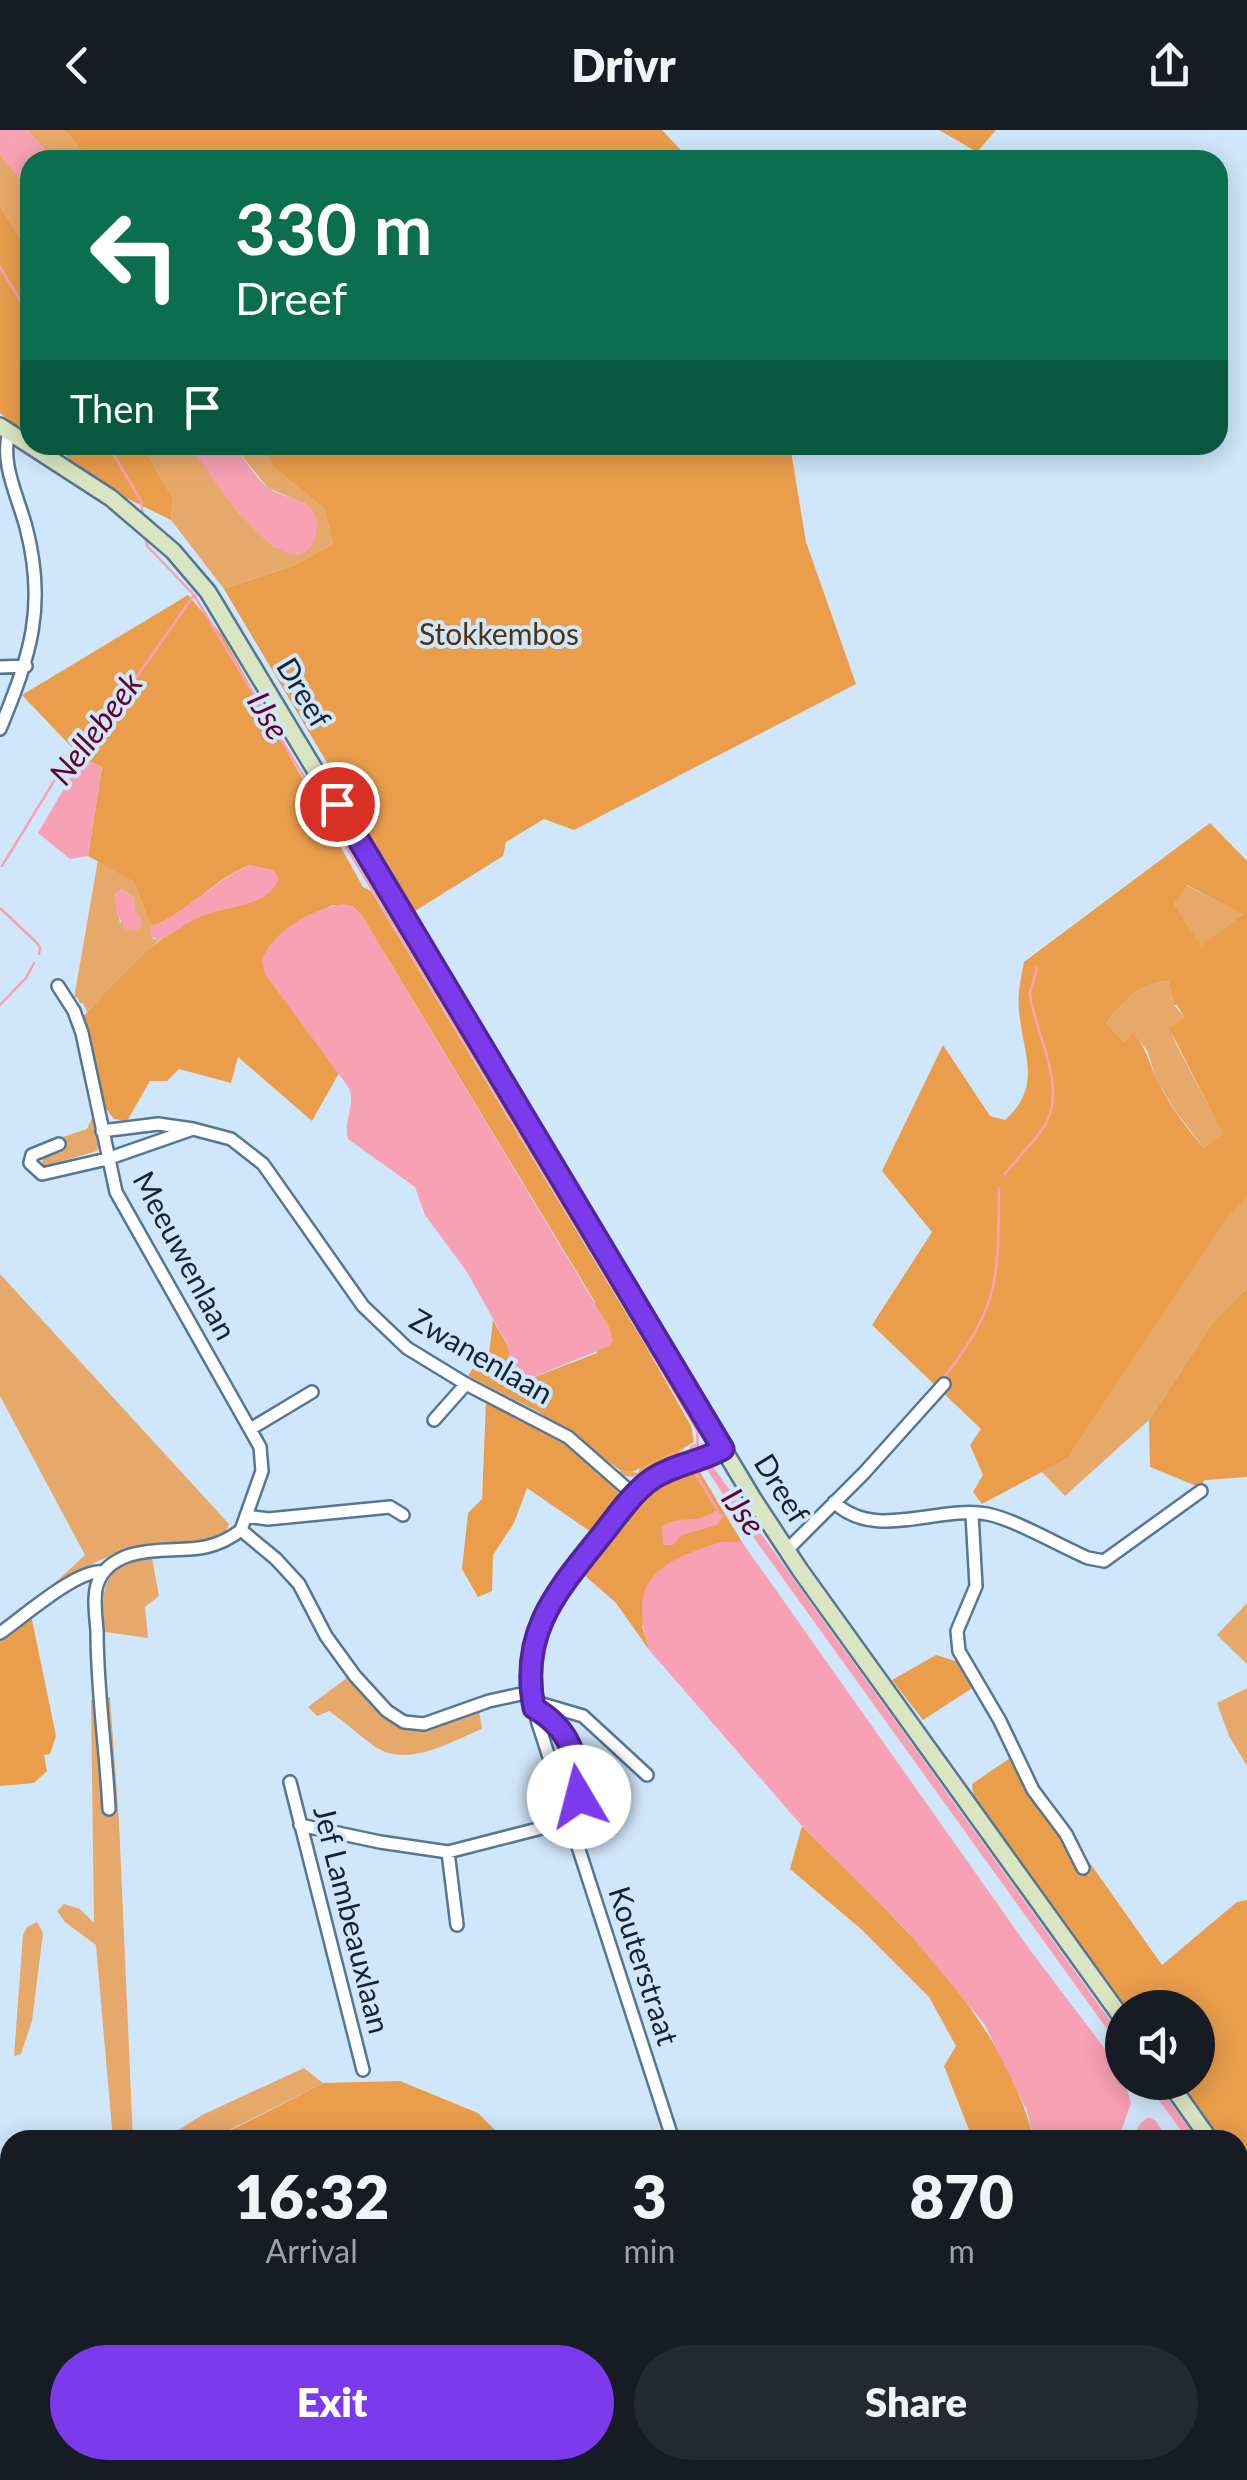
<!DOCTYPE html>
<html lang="en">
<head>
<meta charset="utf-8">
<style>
  :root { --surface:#171b24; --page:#242831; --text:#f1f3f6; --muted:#9ea1a6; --accent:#7c3aed }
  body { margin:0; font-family:Lato,sans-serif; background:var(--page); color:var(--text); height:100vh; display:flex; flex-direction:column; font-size:38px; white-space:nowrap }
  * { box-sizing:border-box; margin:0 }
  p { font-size:32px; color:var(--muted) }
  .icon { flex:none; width:55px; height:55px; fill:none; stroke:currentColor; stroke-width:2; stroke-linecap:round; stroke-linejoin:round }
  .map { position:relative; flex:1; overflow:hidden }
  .panel { position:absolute; left:0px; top:2000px; width:1248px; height:350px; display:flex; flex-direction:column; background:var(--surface); border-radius:30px 30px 0 0; box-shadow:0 5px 25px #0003 }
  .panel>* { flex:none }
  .guide { position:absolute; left:20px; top:20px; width:1208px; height:305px; border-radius:30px; box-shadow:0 5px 25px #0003; background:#0b6e4f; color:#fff; overflow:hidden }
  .tools { position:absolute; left:1105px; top:1860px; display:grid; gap:20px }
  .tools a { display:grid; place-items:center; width:110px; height:110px; border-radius:50%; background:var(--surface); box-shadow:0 5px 25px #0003; font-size:50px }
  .pin { position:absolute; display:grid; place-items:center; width:85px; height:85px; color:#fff; margin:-42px; border:5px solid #fff; border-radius:50%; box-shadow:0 2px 10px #0007 }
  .me { position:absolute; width:110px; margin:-55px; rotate:352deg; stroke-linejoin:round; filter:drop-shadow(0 0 8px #0008) }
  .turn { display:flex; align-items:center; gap:35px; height:210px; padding:0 50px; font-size:45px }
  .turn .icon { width:130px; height:130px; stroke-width:2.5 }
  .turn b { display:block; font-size:70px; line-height:85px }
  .then { display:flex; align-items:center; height:95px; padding:0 50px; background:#0003; gap:20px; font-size:38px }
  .eta { display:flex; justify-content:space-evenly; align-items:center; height:170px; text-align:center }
  .eta b { font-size:60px; font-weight:800; line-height:70px }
  .primary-button { display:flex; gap:20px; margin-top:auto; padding:20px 50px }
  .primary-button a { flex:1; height:115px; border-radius:60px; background:var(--accent); color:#fff; font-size:40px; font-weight:800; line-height:115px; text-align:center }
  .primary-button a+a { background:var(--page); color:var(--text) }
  header { display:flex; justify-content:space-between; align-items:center; height:130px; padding:0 50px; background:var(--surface); font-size:45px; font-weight:800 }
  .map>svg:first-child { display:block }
  .green { fill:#e7a969; fill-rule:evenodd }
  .forest { fill:#ea9e4c; fill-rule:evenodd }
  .water { fill:#f8a1b4 }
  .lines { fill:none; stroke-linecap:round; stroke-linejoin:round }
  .stream { stroke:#f8a1b4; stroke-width:2.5 }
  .minor-casing { stroke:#557795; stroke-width:16 }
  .secondary-casing { stroke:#557795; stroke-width:20 }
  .minor { stroke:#fff; stroke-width:11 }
  .secondary { stroke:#dae6c2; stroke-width:15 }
  .route-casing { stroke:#51269a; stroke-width:25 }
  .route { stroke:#7c3aed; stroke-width:18 }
  .labels { text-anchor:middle; stroke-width:8; stroke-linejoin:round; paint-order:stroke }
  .park-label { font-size:30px; fill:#513310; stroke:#d0e6fa }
  .street-label { font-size:30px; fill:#152330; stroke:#d0e6fa }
  .water-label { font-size:32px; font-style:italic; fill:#620028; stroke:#d0e6fa }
</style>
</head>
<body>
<header><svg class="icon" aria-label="back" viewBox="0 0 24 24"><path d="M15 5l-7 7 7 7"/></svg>Drivr<svg class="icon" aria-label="share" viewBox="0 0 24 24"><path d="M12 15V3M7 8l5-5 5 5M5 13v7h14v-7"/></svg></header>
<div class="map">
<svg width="1247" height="2350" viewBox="0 0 1247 2350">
  <rect width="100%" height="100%" fill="#d0e6fa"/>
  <path class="green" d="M28,0H65L89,30H53Z
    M0,24L30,61V124L0,76Z
    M142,315H190L239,383L274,417L306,374L268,358L233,315H261L274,338L324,378L333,414L293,436L224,459L171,390L173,369Z
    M98,730L134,752L149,792L155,795L151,797L153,809L159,810L87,882L83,873H80L77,867L74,868ZM122,759L133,767L135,780L120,793L115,765Z
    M1186,755L1243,784L1201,817L1174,774Z
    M1168,851L1174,875L1184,887L1170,898L1176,914L1224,1005L1204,1018L1176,982L1156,949L1147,920L1133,904L1124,912L1106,893C1125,871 1138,853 1168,851Z
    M94,984L99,1014L97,1021L42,1037L43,1028L62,1022L60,1008L87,999Z
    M1247,1067V1158L1213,1192L1149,1290L1065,1366L1042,1342L1068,1328L1226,1088Z
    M0,1144L229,1394L226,1402C195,1424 154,1411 118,1423C86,1433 57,1458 29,1477L85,1425L0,1266Z
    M687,1316C668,1332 645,1355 620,1344V1340L638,1343L640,1338Z
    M152,1428L159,1466L145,1477L148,1508L105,1502C101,1458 101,1435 152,1428Z
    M1247,1473V1534L1217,1505Z
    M348,1547C397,1611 407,1604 479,1580L482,1599C450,1612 406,1639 374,1616C359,1605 345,1592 329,1581L317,1586L308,1577Z
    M1247,1558V1636L1229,1606L1217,1573Z
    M110,1567L119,1692L133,2010H113L96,1815L65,1792L57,1781L64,1774L80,1779L94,1793L91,1570Z
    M37,1792L43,1803L32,1891L21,1924L14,1926L23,1805L27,1797Z
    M304,1938L323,1953L210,2010H163L202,1985Z
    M10,2134V2340H53L52,2350H5L0,2324V2140Z"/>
  <path class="forest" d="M65,0H662L690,30H89Z
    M939,0H996L977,22Z
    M0,76L30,124V299L15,296L0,283Z
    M56,315H142L173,369L171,390L126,368L70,330Z
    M261,315H790L806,412L856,554L574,700L544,689L506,712L503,726L415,781L224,459L293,436L333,414L324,378L274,338Z
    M188,465L222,505L363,757L371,761L644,1213L691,1296L694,1312L687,1316L632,1342L620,1340L539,1282L468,1246L473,1238L488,1233L493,1190L510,1220L508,1232L527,1250L597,1223L595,1172L362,786L352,776L333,775L308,786L306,897L339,943L312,991L238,927L231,953L179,939L167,951H150L127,991L114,989C91,963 90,921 82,888C113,855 143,820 180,796C205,780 236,779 262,767L250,735C215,748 190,781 155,795L149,792L134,752L88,726L102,637L82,628L22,565Z
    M1210,693L1247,731V1067L1226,1089L1068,1328L982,1374L973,1362L983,1345L970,1315L981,1299L872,1195L932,1102L882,1041L943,915L990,986L1005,990C1044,955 1022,923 1019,880C1017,864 1021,848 1024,832ZM1187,755L1242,784H1243L1201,816L1174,774ZM1168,851L1174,875H1177L1184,887L1169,898L1223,1004L1204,1018C1187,999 1170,976 1158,952C1148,932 1149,922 1133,903L1124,912L1106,893C1125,871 1138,853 1168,851Z
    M1247,1158V1347L1205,1350L1199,1357L1150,1337L1149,1290L1213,1192Z
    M486,1271L556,1304L608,1347L618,1361V1369L594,1404L527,1358L514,1393L493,1425L492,1461L478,1467L462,1439L468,1383L482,1369Z
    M698,1339L742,1412H721L642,1496L650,1521L616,1473L582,1443C614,1400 643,1352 698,1339Z
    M30,1480L56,1606L50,1624L44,1625L47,1641L34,1653L0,1656V1499Z
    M936,1525L955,1531L958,1526L977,1555L923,1590L892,1550Z
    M1013,1626L1069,1711L1092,1736L1162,1835L1237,1772L1247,1770V2047L1238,2034V2010H1219L1180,1953L1198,1952V1878L1125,1877L974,1670L972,1654Z
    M802,1696C893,1787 1001,1880 1034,2010H973L944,1936L956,1916L929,1867L861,1799L790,1739Z
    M400,1951L478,1983L505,2010L216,2008L323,1953Z
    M346,2340H572L569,2350H335L347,2344Z"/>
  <path class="water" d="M0,0H28L53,30H30V61L0,24Z
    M190,315H233C244,328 254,346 267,357C280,368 306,367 314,383C319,392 317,405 313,413C285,463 204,337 190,315Z
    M82,628L102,637L88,726L70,729L38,703Z
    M250,735L273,740L279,748C268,779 226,775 202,786C186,793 174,804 159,810L150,806L151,797C188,781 214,751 250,735Z
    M122,759L133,767L135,780L142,790L141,797L135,801L125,799L116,781L115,766Z
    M342,774L352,776L362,786L609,1197L613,1212L607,1217L516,1254L511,1252C506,1239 512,1225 506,1212L467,1142L425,1085L415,1057L348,1009C343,991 356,975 349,958L265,844L262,831C270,802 314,778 342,774Z
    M711,1334L1122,1907V1920L728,1372L704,1335Z
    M715,1381L724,1385L717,1395L682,1405L673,1415H663L662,1397C678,1384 698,1395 715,1381Z
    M721,1412H742L1030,1820L1121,1940L1131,1973L1118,2010H1034L1027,1981L985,1895L908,1802L802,1696L650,1521C626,1450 657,1432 721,1412Z
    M1146,1953H1156L1198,2010H1188Z
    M1148,1987L1156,1991L1168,2010H1132L1140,1994Z
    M1238,2101L1247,2113V2220L1238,2216Z"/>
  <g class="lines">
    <path class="stream" d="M0,137L30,187
      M108,315L141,371L143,386
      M146,408L147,416L194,465L637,1198L697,1300L698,1319L702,1325
      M2,736L67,630L100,599L194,465
      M0,778L36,812L40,817L39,824
      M0,875L26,848L34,833
      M1005,1044C1017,1028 1034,1013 1045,995C1067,959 1038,908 1031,871L1030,862L1037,838
      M945,1246C1001,1174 998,1146 999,1058
      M691,1323V1317L698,1314
      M693,1339L718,1381"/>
    <defs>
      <path id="minor" d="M0,537L26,536
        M0,599C30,526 47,477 26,397C18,367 0,333 9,302
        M58,856L74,881L82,903L116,1062L260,1317L262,1341L241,1400
        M193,999L231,1009L263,1034L363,1176L407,1218L466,1254L568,1307L634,1365
        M59,1014L32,1025L30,1033L42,1044L107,1029L193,999L158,994L102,1001
        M434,1290L466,1254
        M252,1298L312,1262
        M834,1372C875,1412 938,1375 987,1384C1014,1389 1060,1416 1088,1428L1104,1431L1201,1361
        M972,1384L976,1456L957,1501L959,1521L1000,1591L1033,1660L1066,1704L1083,1738
        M246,1386L268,1389L390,1377L403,1385
        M241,1400L276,1429L299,1454L326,1506L355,1546L387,1581L404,1592L424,1594L489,1571L530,1562
        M787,1420L864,1343L944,1254
        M0,1503C22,1488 78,1438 103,1442
        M532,1571L583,1586L647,1645
        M534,1578C569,1598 579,1627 579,1667L576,1674L565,1679
        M290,1652L363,1940
        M109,1679C106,1619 97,1561 97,1501C96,1487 93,1469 97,1455C102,1439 115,1430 130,1425C171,1413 203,1430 241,1400
        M300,1695L380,1712L448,1722L569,1691
        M448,1722L457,1795
        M673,2010L538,1593C515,1510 551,1469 601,1406C617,1387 631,1364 652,1349C674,1334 701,1332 723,1319
        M860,2340L867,2350
        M1203,2340L1210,2350
        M756,2350L787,2340"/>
      <path id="secondary" d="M0,296L111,368L173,421L208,462L754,1370L800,1440L1122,1888
        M1169,1952L1210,2010
        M1238,2048L1247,2061"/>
    </defs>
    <use href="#minor" class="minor-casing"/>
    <use href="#secondary" class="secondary-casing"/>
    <use href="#minor" class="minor"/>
    <use href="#secondary" class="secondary"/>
  </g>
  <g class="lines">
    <defs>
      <path id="route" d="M337,674L723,1319C701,1332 674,1334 652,1349C632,1363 617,1386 601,1406C557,1461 519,1502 534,1578C569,1598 579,1627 579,1667"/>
    </defs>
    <use href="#route" class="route-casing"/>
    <use href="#route" class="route"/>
  </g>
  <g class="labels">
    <g class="park-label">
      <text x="499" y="515">Stokkembos</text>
    </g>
    <g class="street-label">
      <text transform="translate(303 563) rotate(59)" y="10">Dreef</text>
      <text transform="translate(184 1126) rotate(62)" y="10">Meeuwenlaan</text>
      <text transform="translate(481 1227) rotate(30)" y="10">Zwanenlaan</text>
      <text transform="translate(781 1359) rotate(58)" y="10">Dreef</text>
      <text transform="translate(351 1790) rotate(76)" y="10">Jef Lambeauxlaan</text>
      <text transform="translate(643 1836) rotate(72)" y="10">Kouterstraat</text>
    </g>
    <g class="water-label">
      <text transform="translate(268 586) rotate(59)" y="11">IJse</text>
      <text transform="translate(96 599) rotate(-53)" y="11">Nellebeek</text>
      <text transform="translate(743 1382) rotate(54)" y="11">IJse</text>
    </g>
  </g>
</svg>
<div class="tools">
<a><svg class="icon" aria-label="sound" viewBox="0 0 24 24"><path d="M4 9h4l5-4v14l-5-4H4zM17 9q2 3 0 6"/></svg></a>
</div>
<div class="pin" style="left:337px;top:674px;background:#d93025"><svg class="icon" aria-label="arrive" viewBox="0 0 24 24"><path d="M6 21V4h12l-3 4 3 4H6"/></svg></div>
<svg class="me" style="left:579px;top:1667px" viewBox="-20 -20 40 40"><circle r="19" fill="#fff"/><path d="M0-13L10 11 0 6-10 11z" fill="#7c3aed"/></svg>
<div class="guide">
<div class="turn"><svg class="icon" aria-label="left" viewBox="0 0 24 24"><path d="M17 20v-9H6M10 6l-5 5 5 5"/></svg><div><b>330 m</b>Dreef</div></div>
<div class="then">Then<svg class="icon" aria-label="arrive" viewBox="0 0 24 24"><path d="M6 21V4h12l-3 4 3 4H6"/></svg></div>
</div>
<section class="panel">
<div class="eta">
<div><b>16:32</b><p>Arrival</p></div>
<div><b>3</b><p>min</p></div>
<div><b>870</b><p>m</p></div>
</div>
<div class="primary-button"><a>Exit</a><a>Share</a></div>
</section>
</div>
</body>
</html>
